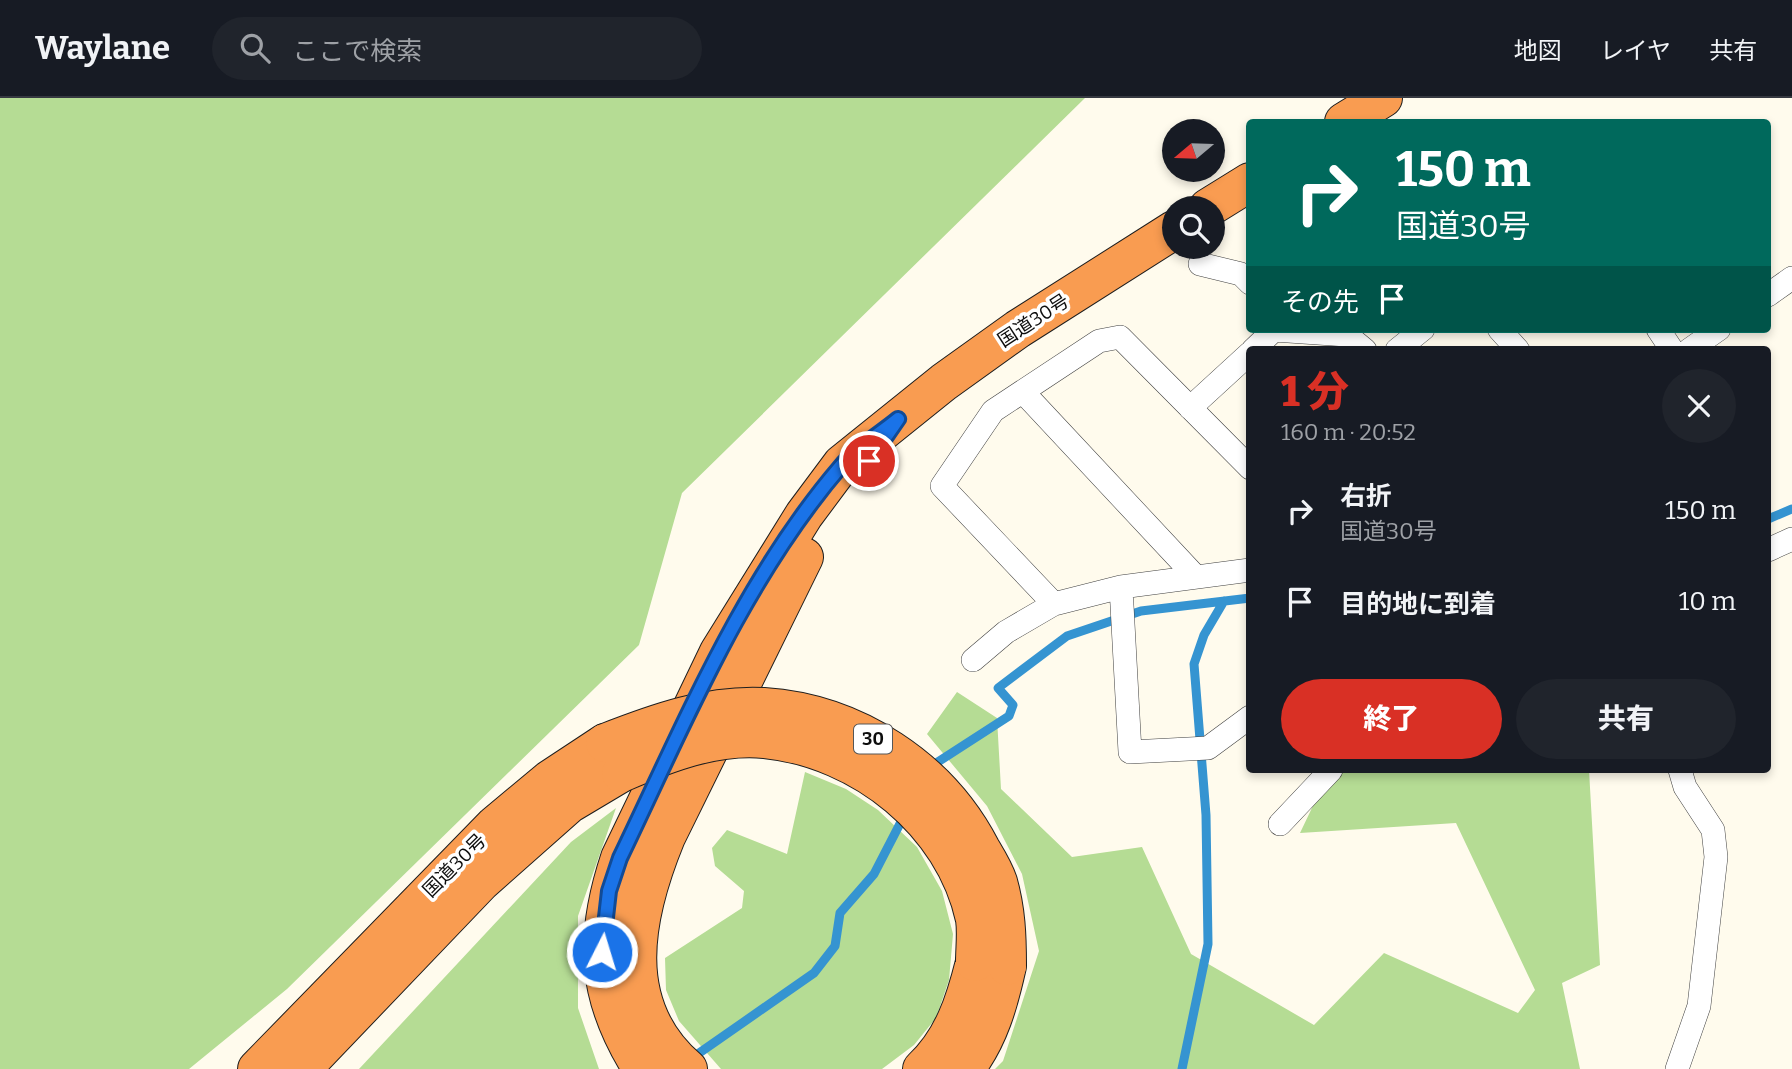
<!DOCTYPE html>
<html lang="ja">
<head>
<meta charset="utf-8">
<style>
  :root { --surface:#171b24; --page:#20242c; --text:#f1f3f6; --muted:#9ea1a6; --line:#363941; --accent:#d93025 }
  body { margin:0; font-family:Bitter,"Noto Sans JP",serif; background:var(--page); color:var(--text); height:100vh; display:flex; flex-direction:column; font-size:26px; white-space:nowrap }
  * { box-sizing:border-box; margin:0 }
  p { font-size:23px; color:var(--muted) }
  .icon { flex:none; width:38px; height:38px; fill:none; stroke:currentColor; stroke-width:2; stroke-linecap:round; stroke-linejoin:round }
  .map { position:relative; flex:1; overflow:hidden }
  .side { position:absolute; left:1246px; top:248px; width:525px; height:427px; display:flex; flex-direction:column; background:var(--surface); border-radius:7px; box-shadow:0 4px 10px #0003 }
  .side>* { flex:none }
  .guide { position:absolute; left:1246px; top:21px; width:525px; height:214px; border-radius:7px; box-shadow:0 4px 10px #0003; background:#00695c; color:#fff; overflow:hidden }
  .needle { width:46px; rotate:251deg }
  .fabs { position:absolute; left:1162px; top:21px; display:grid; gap:14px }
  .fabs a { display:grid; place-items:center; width:63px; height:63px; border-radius:50%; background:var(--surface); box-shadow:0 4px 10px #0003; font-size:35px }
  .pin { position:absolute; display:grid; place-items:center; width:60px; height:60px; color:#fff; margin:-30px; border:4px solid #fff; border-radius:50%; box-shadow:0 2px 7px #0007 }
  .me { position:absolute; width:77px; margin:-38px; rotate:5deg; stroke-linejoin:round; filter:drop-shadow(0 0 5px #0008) }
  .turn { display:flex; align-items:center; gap:24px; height:147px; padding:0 35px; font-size:32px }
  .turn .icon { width:91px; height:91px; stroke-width:2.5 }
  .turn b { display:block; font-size:49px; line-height:60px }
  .then { display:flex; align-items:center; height:66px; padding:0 35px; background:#0003; gap:14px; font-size:26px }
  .round { display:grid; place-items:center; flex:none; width:74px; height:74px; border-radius:37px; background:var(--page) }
  .summary { display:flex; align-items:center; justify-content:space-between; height:119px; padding:0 35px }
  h1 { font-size:42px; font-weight:800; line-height:52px; color:var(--accent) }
  .primary-button { display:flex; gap:14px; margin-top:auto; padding:14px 35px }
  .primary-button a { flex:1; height:80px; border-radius:42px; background:var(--accent); color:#fff; font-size:28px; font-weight:800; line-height:80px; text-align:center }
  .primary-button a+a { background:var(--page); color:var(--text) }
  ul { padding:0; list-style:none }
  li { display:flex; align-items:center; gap:21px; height:91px; padding:0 35px }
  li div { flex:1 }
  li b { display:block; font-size:26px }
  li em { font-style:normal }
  header { display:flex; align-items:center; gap:42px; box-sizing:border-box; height:98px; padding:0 35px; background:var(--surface); border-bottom:2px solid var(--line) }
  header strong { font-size:33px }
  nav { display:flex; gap:38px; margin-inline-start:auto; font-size:24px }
  .search { width:490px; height:63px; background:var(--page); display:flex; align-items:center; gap:18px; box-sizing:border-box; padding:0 24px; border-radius:38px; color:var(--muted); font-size:26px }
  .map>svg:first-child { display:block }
  .forest { fill:#b5dc94 }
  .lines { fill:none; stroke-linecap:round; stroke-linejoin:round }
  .stream { stroke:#3594d1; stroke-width:9 }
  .street-casing { stroke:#404040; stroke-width:24 }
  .highway-casing { stroke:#1e1e1e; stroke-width:40 }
  .street { stroke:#fff; stroke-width:23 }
  .highway { stroke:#f99c51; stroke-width:38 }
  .highway-bridge-casing { stroke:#1e1e1e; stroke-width:40; stroke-linecap:butt }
  .highway-bridge { stroke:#f99c51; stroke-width:38 }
  .route-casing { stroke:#114b97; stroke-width:18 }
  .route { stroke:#1a73e8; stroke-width:12 }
  .labels { text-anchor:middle; stroke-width:7; stroke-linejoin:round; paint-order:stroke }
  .shield { fill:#fff; stroke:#565656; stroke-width:2 }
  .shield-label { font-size:18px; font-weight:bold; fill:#0d0d0d }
  .street-label { font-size:19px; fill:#0d0d0d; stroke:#fff }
</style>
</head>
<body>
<header>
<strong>Waylane</strong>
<div class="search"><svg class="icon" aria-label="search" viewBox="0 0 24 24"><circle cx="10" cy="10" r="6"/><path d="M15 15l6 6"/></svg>ここで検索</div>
<nav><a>地図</a><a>レイヤ</a><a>共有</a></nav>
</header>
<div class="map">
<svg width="1792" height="971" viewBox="0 0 1792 971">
  <rect width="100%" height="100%" fill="#fffbed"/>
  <path class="forest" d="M0,0H1085L682,395L639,547L287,891L189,971H0Z
    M957,594L997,620L1001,691L1072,759L1142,749L1191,856L1314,927L1384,855L1518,915L1535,892L1456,725L1300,735L1321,691L1343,672H1589L1600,867L1562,885L1580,971H995L1003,963L1039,853L1022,776L987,708L927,636Z
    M805,674L846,691L878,712L917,749L942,793L953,836L949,882L936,920L914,947L882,971H721L679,923L666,892L665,860L742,810L744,793L715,768L712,750L727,732L787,756Z
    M616,710L578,818V910L599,971H359L571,744Z"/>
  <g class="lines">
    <path class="stream" d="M1768,421L1792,411
      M930,669L1009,618L1013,607L998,590L1067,538L1141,513L1250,500
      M692,960L814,875L835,848L840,815L874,776L905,716
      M1182,971L1208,846L1206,717L1194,566L1204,537L1224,503"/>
    <defs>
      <path id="street" d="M1200,166L1241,176L1250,185
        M1768,197L1792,180
        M1499,231L1518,252
        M1658,231L1672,252
        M1253,252L1274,232L1347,237L1365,252
        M1397,252L1423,231
        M1689,252L1719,231
        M1023,294L1196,479
        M1190,310L1250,255
        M1768,452L1792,441
        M1121,489L1130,654L1208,650L1250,619
        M1054,506L942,388L993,313L1099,243L1120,239L1250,370
        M973,562L1006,534L1054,506L1121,489L1250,472
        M1280,726L1331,672
        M1677,971L1699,908L1716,759L1713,732L1685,689L1680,672"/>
      <path id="highway" d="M1344,24L1383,0
        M1208,110L1250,84
        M257,971L495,727L549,682L605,645
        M302,971L481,784L569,706L621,675
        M642,971C596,899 593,841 620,760L719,554L804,417L842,366L944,284L1018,231L1174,132
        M688,971C614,908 634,817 666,739L804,459
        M922,971C953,942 965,904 975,864
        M965,971C989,941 999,904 1007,868"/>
    </defs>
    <use href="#street" class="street-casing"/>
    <use href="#highway" class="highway-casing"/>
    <use href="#street" class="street"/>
    <use href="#highway" class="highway"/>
    <defs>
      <path id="highway-bridge" d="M605,645C656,625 709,606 764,609C855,615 939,670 981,751C987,761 994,772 998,784C1006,812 1007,838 1007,868
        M621,675C665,656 715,636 765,641C862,651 954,724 975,821C977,835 975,851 975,864"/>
    </defs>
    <use href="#highway-bridge" class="highway-bridge-casing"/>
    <use href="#highway-bridge" class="highway-bridge"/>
  </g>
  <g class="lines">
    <defs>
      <path id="route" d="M602,854L609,793L620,760C684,627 743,482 841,368C856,350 880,336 898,321L869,363"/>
    </defs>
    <use href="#route" class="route-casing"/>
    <use href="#route" class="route"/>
  </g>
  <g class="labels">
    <rect class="shield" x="854" y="626.5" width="38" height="29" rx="5"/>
    <g class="shield-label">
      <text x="873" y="647">30</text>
    </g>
    <g class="street-label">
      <text transform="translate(1033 222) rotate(-33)" y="7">国道30号</text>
      <text transform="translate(454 767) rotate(-45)" y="7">国道30号</text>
    </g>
  </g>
</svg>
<div class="fabs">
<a><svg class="needle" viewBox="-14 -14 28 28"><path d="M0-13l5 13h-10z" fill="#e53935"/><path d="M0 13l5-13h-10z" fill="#9ea1a6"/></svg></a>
<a><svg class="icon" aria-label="search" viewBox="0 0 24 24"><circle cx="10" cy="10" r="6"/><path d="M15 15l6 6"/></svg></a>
</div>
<div class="pin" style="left:869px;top:363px;background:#d93025"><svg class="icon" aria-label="arrive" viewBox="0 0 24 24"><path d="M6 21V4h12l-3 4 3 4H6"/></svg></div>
<svg class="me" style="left:602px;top:854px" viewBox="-20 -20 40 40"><circle r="17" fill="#1a73e8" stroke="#fff" stroke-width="3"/><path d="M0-11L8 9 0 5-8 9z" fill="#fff"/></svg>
<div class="guide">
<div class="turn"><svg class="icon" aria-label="right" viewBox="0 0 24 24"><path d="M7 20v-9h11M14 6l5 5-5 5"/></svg><div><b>150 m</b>国道30号</div></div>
<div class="then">その先<svg class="icon" aria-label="arrive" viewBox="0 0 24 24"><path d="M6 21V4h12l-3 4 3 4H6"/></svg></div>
</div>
<section class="side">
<div class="summary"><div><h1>1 分</h1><p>160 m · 20:52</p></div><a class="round"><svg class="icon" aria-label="close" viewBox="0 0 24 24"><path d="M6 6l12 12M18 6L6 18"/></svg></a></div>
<ul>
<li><svg class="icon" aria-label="right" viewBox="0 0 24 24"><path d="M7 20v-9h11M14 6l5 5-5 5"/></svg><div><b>右折</b><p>国道30号</p></div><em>150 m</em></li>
<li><svg class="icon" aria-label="arrive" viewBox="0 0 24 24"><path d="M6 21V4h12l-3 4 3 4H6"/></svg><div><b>目的地に到着</b></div><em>10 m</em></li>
</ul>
<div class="primary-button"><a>終了</a><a>共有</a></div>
</section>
</div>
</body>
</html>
